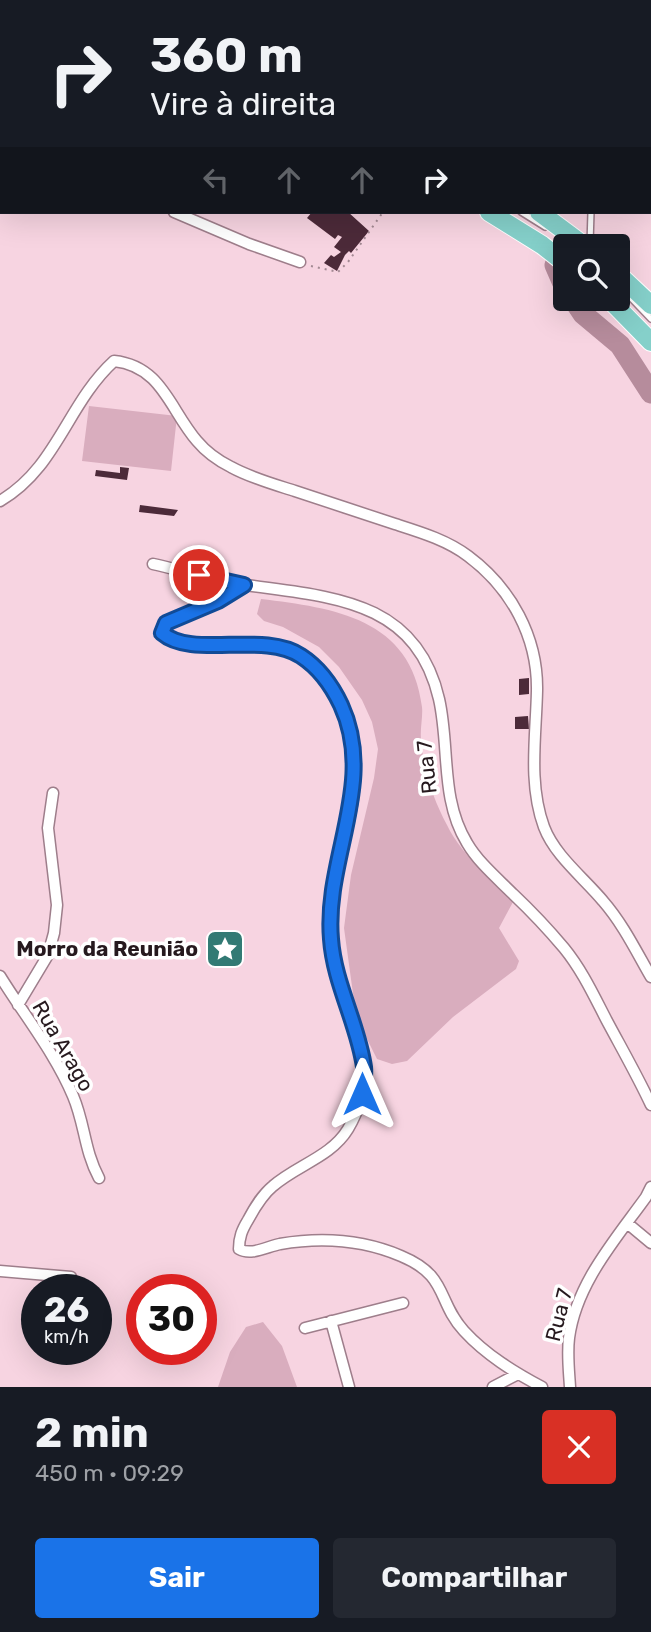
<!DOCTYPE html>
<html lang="pt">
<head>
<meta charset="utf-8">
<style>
  :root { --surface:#171b24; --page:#242831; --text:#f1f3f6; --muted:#9ea1a6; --accent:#1a73e8 }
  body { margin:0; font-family:Rubik,sans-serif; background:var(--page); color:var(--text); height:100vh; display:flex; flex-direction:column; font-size:26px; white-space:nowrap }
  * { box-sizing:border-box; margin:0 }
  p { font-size:23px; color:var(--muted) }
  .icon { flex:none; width:38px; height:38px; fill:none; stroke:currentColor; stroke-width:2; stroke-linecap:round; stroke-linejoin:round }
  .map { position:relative; height:1387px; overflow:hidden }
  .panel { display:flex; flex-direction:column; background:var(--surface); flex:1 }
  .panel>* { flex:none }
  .banner { position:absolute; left:0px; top:0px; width:651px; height:214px; box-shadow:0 7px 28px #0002; background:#171b24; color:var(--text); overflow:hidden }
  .controls { position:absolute; left:553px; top:234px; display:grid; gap:14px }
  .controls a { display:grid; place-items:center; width:77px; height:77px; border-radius:7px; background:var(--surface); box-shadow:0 7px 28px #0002; font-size:35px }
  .speed { position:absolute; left:21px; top:1274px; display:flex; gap:14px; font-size:35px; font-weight:700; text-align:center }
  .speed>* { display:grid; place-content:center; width:91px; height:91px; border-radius:50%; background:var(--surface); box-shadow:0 7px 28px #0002; line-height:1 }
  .speed small { font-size:18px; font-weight:400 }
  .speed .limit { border:10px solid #d22; background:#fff; color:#111 }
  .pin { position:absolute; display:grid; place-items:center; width:60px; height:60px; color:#fff; margin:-30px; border:4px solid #fff; border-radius:50%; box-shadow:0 2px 7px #0007 }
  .me { position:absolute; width:77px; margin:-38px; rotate:0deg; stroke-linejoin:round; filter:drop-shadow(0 0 5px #0008) }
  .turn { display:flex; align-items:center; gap:24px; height:147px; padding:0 35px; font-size:32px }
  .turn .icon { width:91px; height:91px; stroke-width:2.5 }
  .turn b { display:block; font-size:49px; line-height:60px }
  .lanes { display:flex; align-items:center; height:66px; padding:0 35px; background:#0003; justify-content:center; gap:35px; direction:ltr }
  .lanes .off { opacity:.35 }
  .round { display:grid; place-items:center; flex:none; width:74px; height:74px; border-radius:7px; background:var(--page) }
  .head { display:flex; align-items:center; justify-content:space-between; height:119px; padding:0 35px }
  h1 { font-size:42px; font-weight:700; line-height:52px }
  .primary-button { display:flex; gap:14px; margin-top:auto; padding:14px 35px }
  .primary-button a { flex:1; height:80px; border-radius:7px; background:var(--accent); color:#fff; font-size:28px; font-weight:700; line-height:80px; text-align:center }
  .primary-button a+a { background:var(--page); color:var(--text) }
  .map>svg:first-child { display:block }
  .green { fill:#d9adbe }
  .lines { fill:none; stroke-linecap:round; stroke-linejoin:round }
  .river { stroke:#b68c9c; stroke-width:21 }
  .building { fill:#4c2a39 }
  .lane-casing { stroke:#9e7e8b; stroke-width:8 }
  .street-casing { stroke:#9e7e8b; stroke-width:13 }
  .secondary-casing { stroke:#9e7e8b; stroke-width:18 }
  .primary-casing { stroke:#fff; stroke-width:20 }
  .path { stroke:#a38993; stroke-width:2; stroke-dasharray:2 5; stroke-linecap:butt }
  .lane { stroke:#fff; stroke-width:5 }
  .street { stroke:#fff; stroke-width:10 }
  .secondary { stroke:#c2e7e5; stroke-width:16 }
  .primary { stroke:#85d0ca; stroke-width:18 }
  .route-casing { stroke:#114b97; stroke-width:18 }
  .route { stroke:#1a73e8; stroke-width:12 }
  .labels { text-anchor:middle; stroke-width:7; stroke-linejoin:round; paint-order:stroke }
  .street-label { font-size:21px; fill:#26191e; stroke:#fff }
  .poi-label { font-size:21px; font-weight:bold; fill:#26191e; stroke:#fff; text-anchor:end }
</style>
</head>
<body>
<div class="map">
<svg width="651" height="1387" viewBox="0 0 651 1387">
  <rect width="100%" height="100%" fill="#f7d4e1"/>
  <path class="green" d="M89,406L177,416L171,471L82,461Z
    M261,599C334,608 411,618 422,707C423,717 420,728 421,739C423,769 433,799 447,825C454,840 468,857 479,868C491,880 506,887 513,902L499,928L519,961L516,969L453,1017L407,1061L392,1064L377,1059L366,1037L354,1001L344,928L351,875L374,778L378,749L372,722L362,700L339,667L319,647L283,627L264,621L257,614Z
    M263,1322L282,1346L297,1387H218L230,1352L246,1327Z"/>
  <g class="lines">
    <path class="river" d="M413,0L414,2
      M555,265L565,288
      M573,299L583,314L620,345L651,393"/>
  </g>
  <path class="building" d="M312,212H348L369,231L351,253L349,251L345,255L337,271L324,263L331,255L334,257L341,252L334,247L342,237L338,235L335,239L307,218Z
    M120,467L129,468L127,480L95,476L96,470L120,473Z
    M140,505L178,510L174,516L139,512Z
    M529,678V694L519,695V679Z
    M528,716L529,729H515V717Z"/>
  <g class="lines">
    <defs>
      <path id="lane" d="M65,0L68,2
        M81,0L84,2
        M296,0L300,2
        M314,0L317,2
        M212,2L213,0
        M218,2L219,0
        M521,212L545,227
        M590,244L591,212
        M629,296L651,319"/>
      <path id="street" d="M541,0L542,2
        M0,5L1,0
        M649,71L651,72
        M0,134H2
        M174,212L249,244L300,262
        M0,501C57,468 67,404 114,361C162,366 170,410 197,441C207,453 217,460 231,467C251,478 273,484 295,491C328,502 362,513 395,524C420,532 447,540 468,556C511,588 538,637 537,691C536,737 528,783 544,827C555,856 584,878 603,901C623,924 636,951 651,977
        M153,564C184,571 215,581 246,585C330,597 416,599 439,699C450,747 440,799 467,843C478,862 497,878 513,894C531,911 548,929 564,948C582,970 594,996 607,1021C622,1049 638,1077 651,1105
        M244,585L218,601L166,623L162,633C171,641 180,641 192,643C232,647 281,634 313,666C336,689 350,719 354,751C362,815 325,875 331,939C334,984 358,1024 364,1068C367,1087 358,1112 348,1129C331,1157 297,1165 273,1186C262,1195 255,1207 248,1220C242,1230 239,1237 239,1249C251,1256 266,1247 280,1244C321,1237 361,1239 401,1256C449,1276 436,1300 464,1331C486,1355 514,1372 542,1387
        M0,976C24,1015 55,1053 73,1096C85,1124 84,1150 99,1178
        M18,1005L48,955L54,933L57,905L48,828L53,793
        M627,1223L651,1243
        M0,1271L71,1277
        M331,1321L349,1387
        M305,1328L403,1303
        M493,1387L518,1374
        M570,1387C569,1371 567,1354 569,1338C576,1284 615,1240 646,1197L651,1187"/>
      <path id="secondary" d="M337,2L338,0"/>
      <path id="primary" d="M45,0L48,2
        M101,0L104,2
        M489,212L542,245L565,263
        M539,212L586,247
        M618,274L651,305
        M609,299L651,342"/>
    </defs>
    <use href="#lane" class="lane-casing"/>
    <use href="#street" class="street-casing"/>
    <use href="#secondary" class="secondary-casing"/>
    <use href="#primary" class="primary-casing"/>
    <path class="path" d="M171,2L172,0
      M175,2L178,0
      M311,266L338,272L348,262L383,212"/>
    <use href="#lane" class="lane"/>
    <use href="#street" class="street"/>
    <use href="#secondary" class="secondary"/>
    <use href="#primary" class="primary"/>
  </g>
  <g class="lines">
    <defs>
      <path id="route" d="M199,575L244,585L218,601L166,623L162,633C192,659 263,631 301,656C318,667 332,686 341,705C377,783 324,859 331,939C334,983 358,1024 364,1067C365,1076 363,1085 362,1094"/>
    </defs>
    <use href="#route" class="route-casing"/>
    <use href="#route" class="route"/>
  </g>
  <defs>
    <symbol id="sight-square" viewBox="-11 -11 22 22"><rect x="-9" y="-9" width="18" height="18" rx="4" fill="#327a74" stroke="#fff"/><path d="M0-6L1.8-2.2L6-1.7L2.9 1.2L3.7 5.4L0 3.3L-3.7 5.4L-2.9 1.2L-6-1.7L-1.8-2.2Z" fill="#fff"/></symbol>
  </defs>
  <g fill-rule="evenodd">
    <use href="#sight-square" x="203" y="927" width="44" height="44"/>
  </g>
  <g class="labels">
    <g class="street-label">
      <text transform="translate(427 767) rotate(-96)" y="7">Rua 7</text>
      <text transform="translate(63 1046) rotate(60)" y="7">Rua Arago</text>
      <text transform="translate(559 1315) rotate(-76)" y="7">Rua 7</text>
    </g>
    <g class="poi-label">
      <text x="198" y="956">Morro da Reunião</text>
    </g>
  </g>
</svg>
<div class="controls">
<a><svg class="icon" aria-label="search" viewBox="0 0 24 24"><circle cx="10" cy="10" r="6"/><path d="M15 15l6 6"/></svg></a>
</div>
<div class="speed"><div>26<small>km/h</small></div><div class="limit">30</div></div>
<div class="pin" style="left:199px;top:575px;background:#d93025"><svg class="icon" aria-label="arrive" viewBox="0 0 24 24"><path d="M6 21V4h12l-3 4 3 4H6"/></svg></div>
<svg class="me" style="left:362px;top:1094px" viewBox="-20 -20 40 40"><path d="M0-17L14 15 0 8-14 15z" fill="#1a73e8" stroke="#fff" stroke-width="4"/></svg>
<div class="banner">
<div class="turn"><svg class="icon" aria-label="right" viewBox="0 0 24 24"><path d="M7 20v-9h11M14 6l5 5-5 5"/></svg><div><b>360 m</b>Vire à direita</div></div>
<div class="lanes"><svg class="icon off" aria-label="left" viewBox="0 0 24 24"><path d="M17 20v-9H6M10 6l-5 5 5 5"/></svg><svg class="icon off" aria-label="ahead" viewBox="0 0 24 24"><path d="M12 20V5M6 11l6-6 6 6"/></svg><svg class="icon off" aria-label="ahead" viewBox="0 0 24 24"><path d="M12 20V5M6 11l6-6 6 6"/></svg><svg class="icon" aria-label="right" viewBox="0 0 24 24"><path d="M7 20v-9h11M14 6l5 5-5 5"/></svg></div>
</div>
</div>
<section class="panel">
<div class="head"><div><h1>2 min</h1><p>450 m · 09:29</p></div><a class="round" style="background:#d93025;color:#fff"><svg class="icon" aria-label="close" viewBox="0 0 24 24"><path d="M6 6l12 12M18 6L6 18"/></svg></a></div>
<div class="primary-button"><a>Sair</a><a>Compartilhar</a></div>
</section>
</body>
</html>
